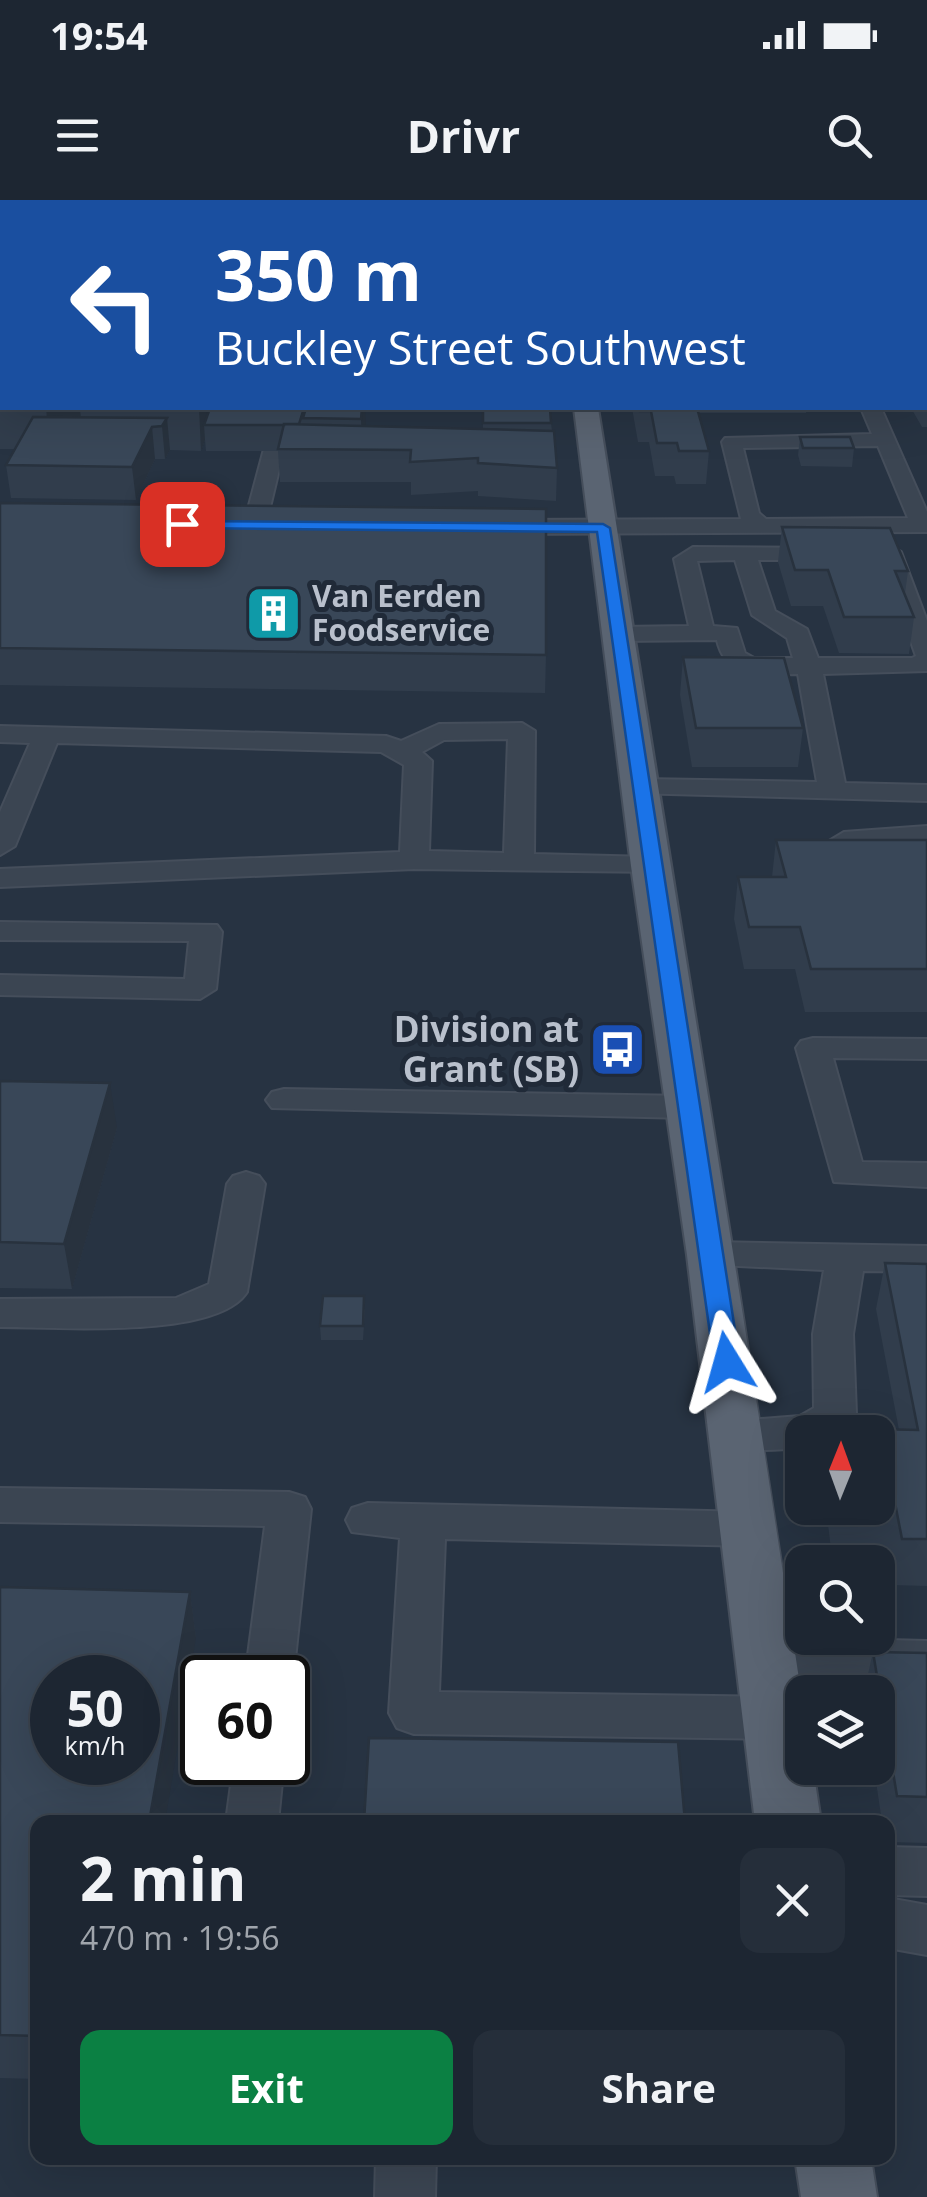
<!DOCTYPE html>
<html lang="en">
<head>
<meta charset="utf-8">
<style>
  :root { --surface:#1d2632; --page:#252e3a; --text:#f1f3f6; --muted:#a0a5ac; --line:#3b434d; --accent:#0b8043 }
  body { margin:0; font-family:"Open Sans",sans-serif; background:var(--page); color:var(--text); height:100vh; display:flex; flex-direction:column; font-size:38px; white-space:nowrap }
  * { box-sizing:border-box; margin:0 }
  p { font-size:32px; color:var(--muted) }
  .icon { flex:none; width:55px; height:55px; fill:none; stroke:currentColor; stroke-width:2; stroke-linecap:round; stroke-linejoin:round }
  .map { position:relative; flex:1; overflow:hidden }
  .side { position:absolute; left:30px; top:1615px; width:865px; height:350px; display:flex; flex-direction:column; background:var(--surface); border-radius:20px; box-shadow:0 10px 40px #0002,0 0 0 2px var(--line) }
  .side>* { flex:none }
  .hud { position:absolute; left:0px; top:0px; width:928px; height:210px; box-shadow:0 10px 40px #0002,0 0 0 2px var(--line); background:#1a4fa0; color:#fff; overflow:hidden }
  .needle { width:65px; rotate:1deg }
  .tools { position:absolute; left:785px; top:1215px; display:grid; gap:20px }
  .tools a { display:grid; place-items:center; width:110px; height:110px; border-radius:20px; background:var(--surface); box-shadow:0 10px 40px #0002,0 0 0 2px var(--line); font-size:50px }
  .speed { position:absolute; left:30px; top:1455px; display:flex; gap:20px; font-size:50px; font-weight:700; text-align:center }
  .speed>* { display:grid; place-content:center; width:130px; height:130px; border-radius:50%; background:var(--surface); box-shadow:0 10px 40px #0002,0 0 0 2px var(--line); line-height:1 }
  .speed small { font-size:25px; font-weight:400 }
  .speed .limit { border:5px solid #111; border-radius:15px; background:#fff; color:#111 }
  .pin { position:absolute; display:grid; place-items:center; width:85px; height:85px; color:#fff; margin:-42px; border-radius:20px; box-shadow:0 5px 15px #0006 }
  .me { position:absolute; width:110px; margin:-55px; rotate:352deg; stroke-linejoin:round; filter:drop-shadow(0 0 8px #0008) }
  .turn { display:flex; align-items:center; gap:35px; height:210px; padding:0 50px; font-size:45px }
  .turn .icon { width:130px; height:130px; stroke-width:2.5 }
  .turn b { display:block; font-size:70px; line-height:85px }
  .round { display:grid; place-items:center; flex:none; width:105px; height:105px; border-radius:20px; background:var(--page) }
  .headline { display:flex; align-items:center; justify-content:space-between; height:170px; padding:0 50px }
  h1 { font-size:60px; font-weight:700; line-height:75px }
  .button { display:flex; gap:20px; margin-top:auto; padding:20px 50px }
  .button a { flex:1; height:115px; border-radius:20px; background:var(--accent); color:#fff; font-size:40px; font-weight:700; line-height:115px; text-align:center }
  .button a+a { background:var(--page); color:var(--text) }
  .status { display:flex; justify-content:space-between; align-items:center; height:70px; padding:0 50px; background:var(--surface); direction:ltr }
  .status svg { height:28px; fill:currentColor }
  header { display:flex; justify-content:space-between; align-items:center; height:130px; padding:0 50px; background:var(--surface); font-size:45px; font-weight:700 }
  .map>svg:first-child { display:block }
  .lines { fill:none; stroke-linecap:round; stroke-linejoin:round }
  .minor-casing { stroke:#454e5b; stroke-width:4 }
  .major-casing { stroke:#454e5b; stroke-width:4 }
  .path { stroke:#42595b; stroke-width:2.5; stroke-dasharray:4 4; stroke-linecap:butt }
  .minor { fill:#3b4552; fill-rule:evenodd }
  .major { fill:#5a6472; fill-rule:evenodd }
  .wall { fill:#313d4c }
  .shaded-wall { fill:#28323e }
  .building { fill:#394758; stroke:#28323e; stroke-width:2.5; fill-rule:evenodd }
  .route { fill:#1a73e8; stroke:#114b97; stroke-width:2.5 }
  .labels { text-anchor:middle; stroke-width:10; stroke-linejoin:round; paint-order:stroke }
  .far-poi-label { font-size:30px; font-weight:bold; fill:#b9c0cc; stroke:#202a38; text-anchor:start }
  .poi-label { font-size:35px; font-weight:bold; fill:#b9c0cc; stroke:#202a38; text-anchor:end }
</style>
</head>
<body>
<div class="status"><b>19:54</b><svg viewBox="0 0 49 12"><path d="M0 12V9h3v3zM5 12V6h3v6zM10 12V3h3v9zM15 12V0h3v12zM26 1h20v11H26zM47 4h2v5h-2z"/></svg></div>
<header><svg class="icon" aria-label="menu" viewBox="0 0 24 24"><path d="M4 6h16M4 12h16M4 18h16"/></svg>Drivr<svg class="icon" aria-label="search" viewBox="0 0 24 24"><circle cx="10" cy="10" r="6"/><path d="M15 15l6 6"/></svg></header>
<div class="map">
<svg width="927" height="1997" viewBox="0 0 927 1997">
  <rect width="100%" height="100%" fill="#273342"/>
  <g class="lines">
    <defs>
      <path id="minor" d="M424,0H438V2H424Z
        M608,0H622L623,2H609Z
        M925,15H927V25H925Z
        M925,73H927V83H925Z
        M925,101H927V111H925Z
        M2,170V185L0,186V171Z
        M861,208H881L927,312V332L495,334L484,327L495,320L741,319L722,242L725,238L872,234ZM878,246L908,318L766,319L759,313L743,248Z
        M274,243L284,249L266,324L255,331L247,329L244,324L264,249Z
        M890,345L901,352L927,421V471L823,474L845,583L927,585V601L632,593L628,587L632,581L642,579L817,582L798,474C764,474 726,481 717,440L620,441L608,434L620,427L689,426L674,359L693,347L835,348L838,353L827,360H758L775,411L807,429L818,458H912L916,456L879,352ZM735,360L752,415L787,438L793,458H754L745,453L737,428L713,426L697,361Z
        M522,523L535,531L534,654L650,657L665,666L661,672L414,669L0,687V669L400,652L404,565L381,552L57,543L15,646L0,655V612L30,543L0,542V526L386,536L401,541L439,524ZM508,539L504,653L429,651L432,561L422,552L444,540Z
        M927,626V644L844,650L829,641L844,632Z
        M0,722L217,725L222,732L216,789L200,799L0,795V775L185,779L189,741L0,740Z
        M813,838L927,839V859L833,858L862,962L927,963V987L834,982L796,848L801,841Z
        M284,889L687,896L700,899L705,907L700,915L687,918L272,908L266,900L272,892Z
        M246,972L259,976L265,984L247,1092C217,1140 54,1127 0,1127V1099L176,1098L209,1084L227,984L233,976Z
        M712,1042L927,1046V1072L863,1071L853,1134L856,1214L841,1232H802V1247C776,1251 747,1252 722,1244L716,1233L722,1222L800,1216L814,1208L813,1134L824,1070L698,1064L693,1055L698,1046Z
        M0,1288L289,1292L305,1297L311,1309L293,1478L288,1490V1478H245L265,1326L0,1322Z
        M368,1303L750,1312L766,1317L773,1329L766,1341L750,1346L445,1339L439,1492L776,1497L793,1503L801,1518L793,1533L776,1539L414,1534L397,1528L389,1513L400,1338L352,1332L346,1320L352,1308Z
        M767,1437L927,1441V1481L767,1477L750,1471L743,1457L750,1443Z
        M234,1562H284L278,1622H226Z
        M888,1647L927,1648V1696L888,1695Z
        M888,1698L927,1705V1755L888,1748Z
        M376,1958H436L435,1997H375Z"/>
      <path id="major" d="M542,0H561L562,2H544Z
        M574,208H598C665,639 738,1068 802,1499V1568H813L821,1622H755L687,1055L631,666Z
        M795,1958H871L877,1997H801Z"/>
    </defs>
    <use href="#minor" class="minor-casing"/>
    <use href="#major" class="major-casing"/>
    <path class="path" d="M21,0H64"/>
    <use href="#minor" class="minor"/>
    <use href="#major" class="major"/>
  </g>
  <path class="wall" d="M137,0H186L184,2H137Z
    M218,0H262L261,2H218Z
    M404,0H425V2H404Z
    M796,0H927V16H925V2H797Z
    M927,36V62L925,58Z
    M925,136H927V166H925Z
    M925,176H927V227H922L911,208H925Z
    M0,187L2,208H365V226L483,229V208L551,223L557,268L556,301L478,296V291L411,295V282H280L278,251H206L205,240L201,251L170,250L165,259H155L136,300L11,298L6,265L15,249H0Z
    M632,208H807L806,213H699L709,251L706,284H676L674,276H655L649,242H638Z
    M800,237L854,248L852,267L801,266L798,255Z
    M0,303L546,455L545,493L0,485Z
    M782,327L908,371L905,393L914,417L909,454L839,453L823,406H791L778,362Z
    M683,457L803,528L798,567H692L680,495Z
    M776,640H927V812H805L795,769H744L734,719L738,677H772Z
    M0,881L117,928L72,1089L0,1088Z
    M885,1063L927,1064V1386L891,1385L885,1350L831,1349L826,1308H878V1232H828L829,1228L899,1230L876,1109Z
    M365,1109L363,1140H321L320,1126Z
    M0,1387L190,1392L196,1438L38,1622V1879L0,1878Z
    M873,1452L927,1453V1643L888,1642V1622H882L874,1568H878V1492H864Z"/>
  <path class="shaded-wall" d="M2,34V66L0,70V38Z
    M2,99V134L0,138V103Z
    M46,208H80L81,219L50,250Z
    M199,208H217L204,225L205,240L201,251Z
    M362,208H365L366,225L362,251L361,219Z
    M167,218L170,250L165,259L162,226Z
    M152,227L155,259L136,300L132,267Z
    M110,883L117,928L72,1089L64,1044Z
    M190,1392L196,1438L165,1622H149Z"/>
  <path class="building" d="M481,0H531L532,2H481Z
    M663,0H749L750,2H664Z
    M812,0H895L897,2H813Z
    M905,0H927V2H906Z
    M0,23H2V34L0,38Z
    M0,80H2V99L0,103Z
    M2,183V208H46L45,209H0V187Z
    M925,191H927V209L923,208H925Z
    M157,208H199L198,210H156Z
    M210,208H304L299,224H284V225H204Z
    M306,208H362L361,219L303,218Z
    M483,208H550L551,223H483Z
    M640,208H697L709,251H679L677,243H657L651,211H640Z
    M33,217L167,218L162,226L152,227L132,267L6,265Z
    M284,224L554,231L557,268L478,263V258L410,262L411,250L278,249Z
    M800,237H850L854,248H803Z
    M0,303L546,309V455L0,448Z
    M782,327L890,328L908,371H895L914,417H844L828,370H795Z
    M683,457L784,458L803,528H696Z
    M776,640H927V769H811L800,727H749L738,677H786Z
    M0,881L110,883L64,1044L0,1042Z
    M885,1063L927,1064V1339H902L895,1303H878V1232H830L829,1228L918,1230Z
    M323,1096H364L363,1126H320Z
    M0,1387L190,1392L149,1622H38V1836L0,1835ZM52,1478H138V1562H52Z
    M873,1452L927,1453V1597L897,1596Z
    M369,1538L678,1542L685,1622H364Z"/>
  <path class="route" d="M178,321L603,324L610,328L740,1162L736,1168L727,1171L714,1162L597,332L182,328Z"/>
  <defs>
    <symbol id="building-square" viewBox="-11 -11 22 22"><rect x="-9" y="-9" width="18" height="18" rx="4" fill="#0f9aa8" stroke="#202a38"/><path d="M-4-6H4V6H1V3H-1V6H-4ZM-2.5-4.3h1.7v1.8h-1.7ZM.8-4.3h1.7v1.8H.8ZM-2.5-1h1.7V.8h-1.7ZM.8-1h1.7V.8H.8Z" fill="#fff"/></symbol>
    <symbol id="bus-square" viewBox="-11 -11 22 22"><rect x="-9" y="-9" width="18" height="18" rx="4" fill="#1a4fb4" stroke="#202a38"/><path d="M-5-6H5V4H4V6H2V4H-2V6H-4V4H-5ZM-3.5-4V0h7V-4ZM-3.5 1.2v1.5H-2V1.2ZM2 1.2v1.5H3.5V1.2Z" fill="#fff"/></symbol>
  </defs>
  <g fill-rule="evenodd">
    <use href="#building-square" x="242" y="382" width="63" height="63"/>
    <use href="#bus-square" x="586" y="818" width="63" height="63"/>
  </g>
  <g class="labels">
    <g class="far-poi-label">
      <text x="312" y="407">Van Eerden<tspan x="312" dy="34">Foodservice</tspan></text>
    </g>
    <g class="poi-label">
      <text x="579" y="842">Division at<tspan x="579" dy="40">Grant (SB)</tspan></text>
    </g>
  </g>
</svg>
<div class="tools">
<a><svg class="needle" viewBox="-14 -14 28 28"><path d="M0-13l5 13h-10z" fill="#e53935"/><path d="M0 13l5-13h-10z" fill="#a0a5ac"/></svg></a>
<a><svg class="icon" aria-label="search" viewBox="0 0 24 24"><circle cx="10" cy="10" r="6"/><path d="M15 15l6 6"/></svg></a>
<a><svg class="icon" aria-label="layers" viewBox="0 0 24 24"><path d="M12 4l9 5-9 5-9-5zM3 14l9 5 9-5"/></svg></a>
</div>
<div class="speed"><div>50<small>km/h</small></div><div class="limit">60</div></div>
<div class="pin" style="left:182px;top:324px;background:#d93025"><svg class="icon" aria-label="arrive" viewBox="0 0 24 24"><path d="M6 21V4h12l-3 4 3 4H6"/></svg></div>
<svg class="me" style="left:727px;top:1162px" viewBox="-20 -20 40 40"><path d="M0-17L14 15 0 8-14 15z" fill="#1a73e8" stroke="#fff" stroke-width="4"/></svg>
<div class="hud">
<div class="turn"><svg class="icon" aria-label="left" viewBox="0 0 24 24"><path d="M17 20v-9H6M10 6l-5 5 5 5"/></svg><div><b>350 m</b>Buckley Street Southwest</div></div>
</div>
<section class="side">
<div class="headline"><div><h1>2 min</h1><p>470 m · 19:56</p></div><a class="round"><svg class="icon" aria-label="close" viewBox="0 0 24 24"><path d="M6 6l12 12M18 6L6 18"/></svg></a></div>
<div class="button"><a>Exit</a><a>Share</a></div>
</section>
</div>
</body>
</html>
